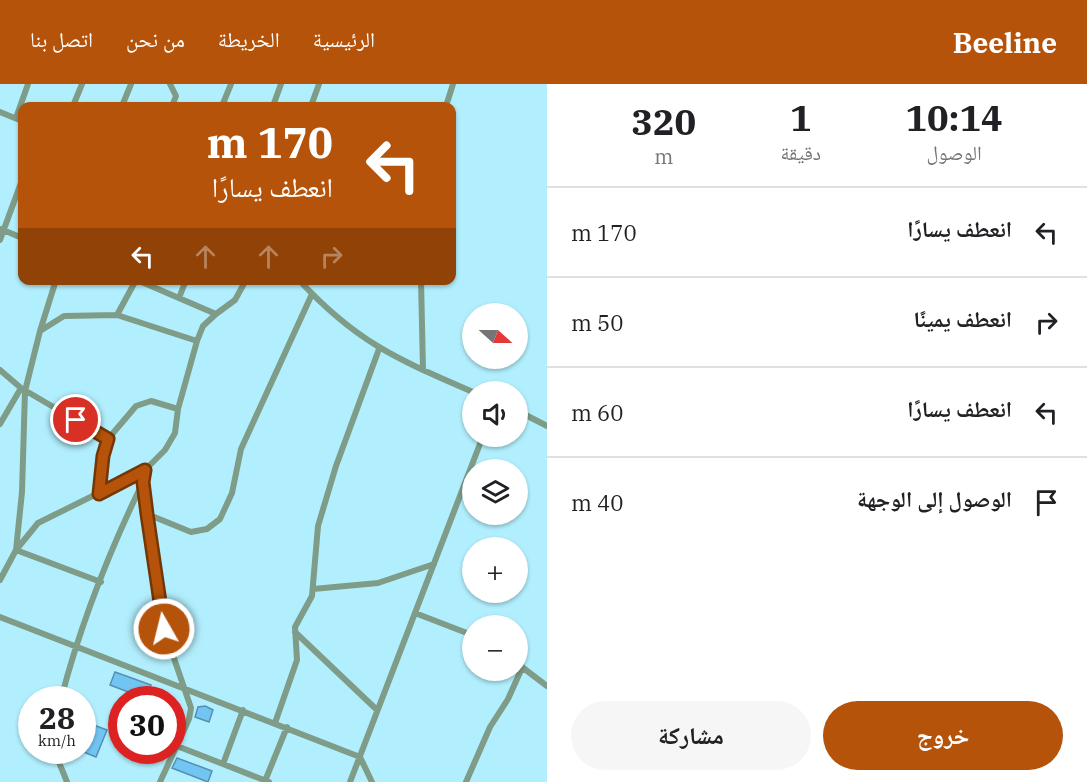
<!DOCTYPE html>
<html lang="ar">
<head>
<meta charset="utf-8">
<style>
  :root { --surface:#fff; --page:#f6f6f6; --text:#202124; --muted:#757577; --line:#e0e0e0; --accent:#b45309 }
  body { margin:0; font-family:"IBM Plex Serif","Noto Naskh Arabic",serif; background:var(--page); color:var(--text); direction:rtl; height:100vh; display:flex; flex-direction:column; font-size:22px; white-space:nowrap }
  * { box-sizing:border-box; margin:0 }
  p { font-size:20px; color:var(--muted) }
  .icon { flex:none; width:33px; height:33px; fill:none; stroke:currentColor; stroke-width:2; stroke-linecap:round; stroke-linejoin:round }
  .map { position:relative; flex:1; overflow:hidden; direction:ltr }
  .drawer { display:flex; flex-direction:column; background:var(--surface); width:540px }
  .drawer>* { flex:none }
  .banner { position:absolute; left:18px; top:18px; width:438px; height:183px; border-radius:12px; box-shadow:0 2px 4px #0004; direction:rtl; background:#b45309; color:#fff; overflow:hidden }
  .needle { width:39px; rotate:111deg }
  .fabs { position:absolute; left:462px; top:219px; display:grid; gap:12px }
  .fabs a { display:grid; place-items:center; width:66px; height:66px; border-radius:50%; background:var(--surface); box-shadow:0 2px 4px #0004; font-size:30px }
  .speed { position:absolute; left:18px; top:602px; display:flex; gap:12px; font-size:30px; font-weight:700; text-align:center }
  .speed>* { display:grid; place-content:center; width:78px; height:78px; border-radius:50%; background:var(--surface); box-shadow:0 2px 4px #0004; line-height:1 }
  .speed small { font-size:15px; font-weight:400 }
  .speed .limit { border:9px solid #d22; background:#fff; color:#111 }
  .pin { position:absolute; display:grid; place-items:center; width:51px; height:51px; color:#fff; margin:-26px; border:3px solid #fff; border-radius:50%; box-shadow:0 2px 6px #0007 }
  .me { position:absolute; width:66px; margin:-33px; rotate:352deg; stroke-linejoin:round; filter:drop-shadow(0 0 4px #0008) }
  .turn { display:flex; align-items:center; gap:21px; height:126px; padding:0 24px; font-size:27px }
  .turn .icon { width:78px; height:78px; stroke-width:2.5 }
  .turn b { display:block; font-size:42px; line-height:51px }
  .lanes { display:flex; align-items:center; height:57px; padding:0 24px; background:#0003; justify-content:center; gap:30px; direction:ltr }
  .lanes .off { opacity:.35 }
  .eta { display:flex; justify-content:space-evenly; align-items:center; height:102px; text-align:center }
  .eta b { font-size:36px; font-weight:700; line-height:42px }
  .cta { display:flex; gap:12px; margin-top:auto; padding:12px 24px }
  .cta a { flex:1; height:69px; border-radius:36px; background:var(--accent); color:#fff; font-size:24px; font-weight:700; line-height:69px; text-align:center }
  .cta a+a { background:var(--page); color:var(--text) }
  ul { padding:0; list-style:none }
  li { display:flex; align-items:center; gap:18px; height:90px; padding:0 24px; border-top:2px solid var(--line) }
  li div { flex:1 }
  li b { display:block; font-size:22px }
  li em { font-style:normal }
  header { display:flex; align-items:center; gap:36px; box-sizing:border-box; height:84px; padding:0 30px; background:var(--accent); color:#fff }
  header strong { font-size:28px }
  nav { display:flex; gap:33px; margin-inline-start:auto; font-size:21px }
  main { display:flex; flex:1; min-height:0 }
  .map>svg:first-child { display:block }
  .building { fill:#72c5f3; stroke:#5490b2; stroke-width:1.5 }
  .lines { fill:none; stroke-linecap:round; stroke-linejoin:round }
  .street { stroke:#7e9c87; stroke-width:6 }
  .route-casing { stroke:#753606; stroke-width:15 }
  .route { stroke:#b45309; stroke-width:10 }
</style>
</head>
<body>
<header>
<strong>Beeline</strong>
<nav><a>الرئيسية</a><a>الخريطة</a><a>من نحن</a><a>اتصل بنا</a></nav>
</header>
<main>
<section class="drawer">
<div class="eta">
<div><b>10:14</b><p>الوصول</p></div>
<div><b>1</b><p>دقيقة</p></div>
<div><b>320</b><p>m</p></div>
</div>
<ul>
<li><svg class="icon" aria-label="left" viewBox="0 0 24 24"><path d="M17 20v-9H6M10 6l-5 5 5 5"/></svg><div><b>انعطف يسارًا</b></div><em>170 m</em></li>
<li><svg class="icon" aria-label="right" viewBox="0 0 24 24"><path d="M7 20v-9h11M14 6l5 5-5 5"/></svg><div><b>انعطف يمينًا</b></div><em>50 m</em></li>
<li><svg class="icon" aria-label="left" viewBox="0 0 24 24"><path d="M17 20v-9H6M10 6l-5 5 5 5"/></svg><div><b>انعطف يسارًا</b></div><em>60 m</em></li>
<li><svg class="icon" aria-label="arrive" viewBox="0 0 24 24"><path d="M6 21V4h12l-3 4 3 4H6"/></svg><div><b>الوصول إلى الوجهة</b></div><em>40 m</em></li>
</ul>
<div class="cta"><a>خروج</a><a>مشاركة</a></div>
</section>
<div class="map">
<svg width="547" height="698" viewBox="0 0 547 698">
  <rect width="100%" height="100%" fill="#b2effe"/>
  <path class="building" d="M115,588L151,601L146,615H129L131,609L110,601Z
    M205,622L213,626L209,638L195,633L198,623Z
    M91,640L107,646L96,673L81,667L82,654L85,655Z
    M177,674L212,687L208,698L172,684Z"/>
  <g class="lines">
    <path class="street" d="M170,0L176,12L172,22
      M73,22L82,0
      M122,22L131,0
      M222,22L231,0
      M273,22L281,0
      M311,22L319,0
      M446,22L453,0
      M0,28L22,37
      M16,34L28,0
      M1,145L22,154
      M0,156L22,96
      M56,196L40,247L25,307L22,408L16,466L101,498
      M137,196L216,230L235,216L246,196
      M299,196C356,258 397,275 473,308
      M421,196L423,286
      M179,214L186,196
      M117,231L136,196
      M40,247L64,232L117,231L197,257
      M0,286L21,304
      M518,327L547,342
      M0,340L21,304L108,355
      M99,410L103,372L108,355L136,322L151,317L178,325
      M147,430L191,448L207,445L220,435L232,409L241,365L312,210
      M0,496L16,466L38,439L145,386
      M313,505L378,499L434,480
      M415,529L472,551
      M0,533L360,673L372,698
      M295,548L377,626
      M518,580L547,602
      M61,615C80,542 109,468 142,400
      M275,639L297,576L295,543L312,512L318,442L336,382L379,265
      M177,662L269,698
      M54,666L67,698
      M223,680L243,626
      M265,697L287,643
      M160,698L189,635L191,624L164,545L147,430L144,391L145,386L165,366L175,349L178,325L197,257L203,242L216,230
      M350,698L483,352
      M466,698L490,643L508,615L522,584"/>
  </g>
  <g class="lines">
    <defs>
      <path id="route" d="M76,336L108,355L103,372L99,410L145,386L143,398L147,430L164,545"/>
    </defs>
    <use href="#route" class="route-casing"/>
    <use href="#route" class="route"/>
  </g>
</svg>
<div class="fabs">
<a><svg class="needle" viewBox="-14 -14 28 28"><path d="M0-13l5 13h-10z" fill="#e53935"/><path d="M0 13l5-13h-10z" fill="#757577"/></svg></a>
<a><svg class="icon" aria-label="sound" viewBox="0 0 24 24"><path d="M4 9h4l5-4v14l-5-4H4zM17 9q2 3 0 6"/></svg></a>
<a><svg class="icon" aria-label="layers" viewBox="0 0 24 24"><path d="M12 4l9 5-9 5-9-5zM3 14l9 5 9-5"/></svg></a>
<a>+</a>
<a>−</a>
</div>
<div class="speed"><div>28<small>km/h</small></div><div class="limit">30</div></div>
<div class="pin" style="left:76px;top:336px;background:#d93025"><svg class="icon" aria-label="arrive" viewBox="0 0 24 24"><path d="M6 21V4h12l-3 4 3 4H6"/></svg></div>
<svg class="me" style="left:164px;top:545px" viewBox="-20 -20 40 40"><circle r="17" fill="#b45309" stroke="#fff" stroke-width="3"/><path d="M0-11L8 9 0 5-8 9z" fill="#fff"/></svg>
<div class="banner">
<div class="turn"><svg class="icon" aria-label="left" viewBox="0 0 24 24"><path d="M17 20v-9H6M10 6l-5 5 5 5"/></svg><div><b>170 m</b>انعطف يسارًا</div></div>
<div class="lanes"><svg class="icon" aria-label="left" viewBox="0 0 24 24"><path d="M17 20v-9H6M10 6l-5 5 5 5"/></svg><svg class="icon off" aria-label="ahead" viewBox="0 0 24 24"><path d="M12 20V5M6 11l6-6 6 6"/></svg><svg class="icon off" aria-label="ahead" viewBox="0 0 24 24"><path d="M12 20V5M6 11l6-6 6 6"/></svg><svg class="icon off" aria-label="right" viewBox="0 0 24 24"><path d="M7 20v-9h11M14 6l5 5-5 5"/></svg></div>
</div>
</div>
</main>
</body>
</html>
